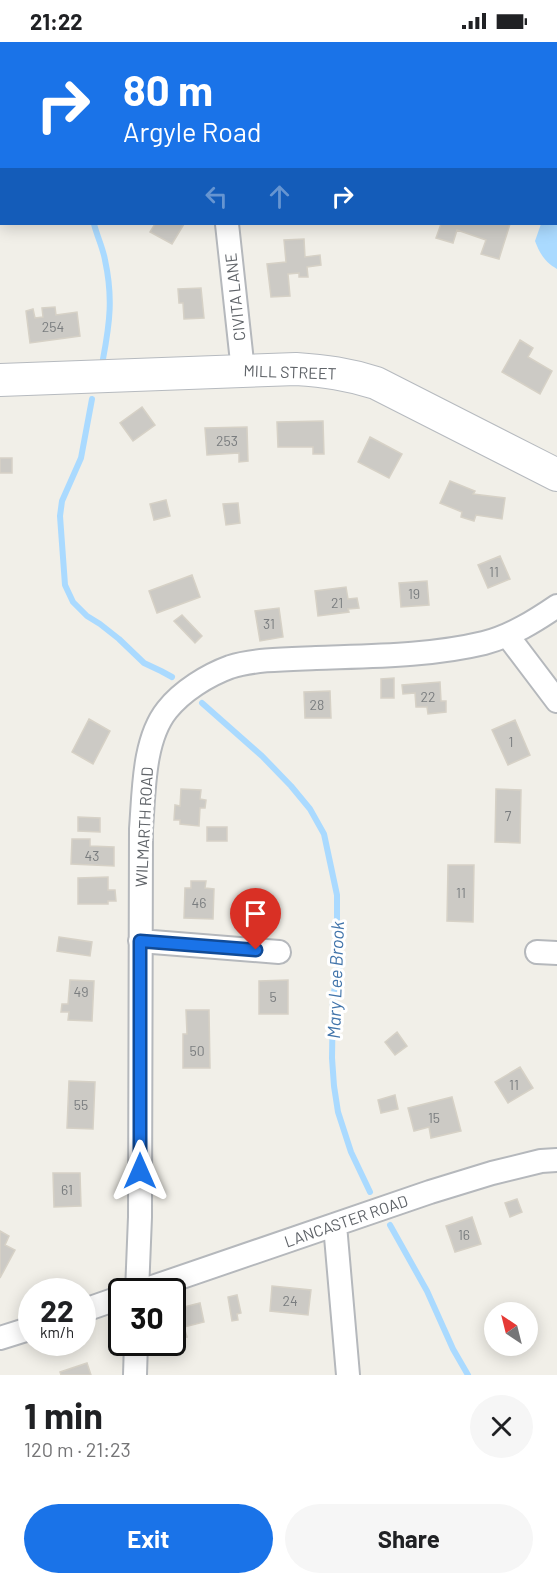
<!DOCTYPE html>
<html lang="en">
<head>
<meta charset="utf-8">
<style>
  :root { --surface:#fff; --page:#f6f6f6; --text:#202124; --muted:#757577; --accent:#1a73e8 }
  body { margin:0; font-family:Barlow,sans-serif; background:var(--page); color:var(--text); height:100vh; display:flex; flex-direction:column; font-size:22px; white-space:nowrap }
  * { box-sizing:border-box; margin:0 }
  p { font-size:20px; color:var(--muted) }
  .icon { flex:none; width:33px; height:33px; fill:none; stroke:currentColor; stroke-width:2; stroke-linecap:round; stroke-linejoin:round }
  .map { position:relative; height:1333px; overflow:hidden }
  .panel { display:flex; flex-direction:column; background:var(--surface); flex:1 }
  .panel>* { flex:none }
  .hud { position:absolute; left:0px; top:0px; width:558px; height:183px; box-shadow:0 3px 15px #0003; background:#1a73e8; color:#fff; overflow:hidden }
  .needle { width:39px; rotate:325deg }
  .buttons { position:absolute; left:484px; top:1260px; display:grid; gap:12px }
  .buttons a { display:grid; place-items:center; width:54px; height:54px; border-radius:50%; background:var(--surface); box-shadow:0 3px 15px #0003; font-size:30px }
  .speed { position:absolute; left:18px; top:1236px; display:flex; gap:12px; font-size:30px; font-weight:700; text-align:center }
  .speed>* { display:grid; place-content:center; width:78px; height:78px; border-radius:50%; background:var(--surface); box-shadow:0 3px 15px #0003; line-height:1 }
  .speed small { font-size:15px; font-weight:400 }
  .speed .limit { border:3px solid #111; border-radius:9px; background:#fff; color:#111 }
  .pin { position:absolute; display:grid; place-items:center; width:51px; height:51px; color:#fff; margin:-62px -26px; border-radius:50% 50% 50% 0; rotate:-45deg; box-shadow:0 0 6px #0007 }
  .pin .icon { rotate:45deg }
  .me { position:absolute; width:66px; margin:-33px; rotate:0deg; stroke-linejoin:round; filter:drop-shadow(0 0 4px #0008) }
  .turn { display:flex; align-items:center; gap:21px; height:126px; padding:0 24px; font-size:27px }
  .turn .icon { width:78px; height:78px; stroke-width:2.5 }
  .turn b { display:block; font-size:42px; line-height:51px }
  .lanes { display:flex; align-items:center; height:57px; padding:0 24px; background:#0003; justify-content:center; gap:30px; direction:ltr }
  .lanes .off { opacity:.35 }
  .round { display:grid; place-items:center; flex:none; width:63px; height:63px; border-radius:32px; background:var(--page) }
  .overview { display:flex; align-items:center; justify-content:space-between; height:102px; padding:0 24px }
  h1 { font-size:36px; font-weight:700; line-height:45px }
  .button { display:flex; gap:12px; margin-top:auto; padding:12px 24px }
  .button a { flex:1; height:69px; border-radius:36px; background:var(--accent); color:#fff; font-size:24px; font-weight:700; line-height:69px; text-align:center }
  .button a+a { background:var(--page); color:var(--text) }
  .status { display:flex; justify-content:space-between; align-items:center; height:42px; padding:0 30px; background:var(--surface); direction:ltr }
  .status svg { height:16px; fill:currentColor }
  .map>svg:first-child { display:block }
  .green { fill:#c5e8c5 }
  .water { fill:#aadaff }
  .lines { fill:none; stroke-linecap:round; stroke-linejoin:round }
  .stream { stroke:#aadaff; stroke-width:6 }
  .building { fill:#cccac5; stroke:#d6d1c6; stroke-width:1.5 }
  .street-casing { stroke:#b5b8bc; stroke-width:26 }
  .secondary-casing { stroke:#b6babf; stroke-width:34 }
  .street { stroke:#fff; stroke-width:22 }
  .secondary { stroke:#fff; stroke-width:32 }
  .route-casing { stroke:#114b97; stroke-width:15 }
  .route { stroke:#1a73e8; stroke-width:10 }
  .labels { text-anchor:middle; stroke-width:6; stroke-linejoin:round; paint-order:stroke }
  .number-label { font-size:14px; fill:#7a7d7f }
  .street-label { font-size:16px; fill:#5f6368; stroke:#fff }
  .water-label { font-size:18px; font-style:italic; fill:#4174aa; stroke:#fff }
</style>
</head>
<body>
<div class="status"><b>21:22</b><svg viewBox="0 0 49 12"><path d="M0 12V9h3v3zM5 12V6h3v6zM10 12V3h3v9zM15 12V0h3v12zM26 1h20v11H26zM47 4h2v5h-2z"/></svg></div>
<div class="map">
<svg width="557" height="1333" viewBox="0 0 557 1333">
  <rect width="100%" height="100%" fill="#f1efe8"/>
  <path class="green" d="M35,0H128L127,2H36Z
    M430,0H557V91L556,2H433Z"/>
  <path class="water" d="M557,168V227C545,220 540,212 535,199L541,182H556Z"/>
  <g class="lines">
    <path class="stream" d="M52,0V2
      M94,182C97,194 103,206 105,218C113,255 110,280 103,317
      M92,357L81,416L62,459L60,474L65,543L73,560L87,574L100,582L119,597L144,621L161,629L172,635
      M202,661L262,714L291,744L310,767L324,792L337,853V895L339,925L333,955L332,1016L334,1044L338,1070L351,1110L370,1150
      M390,1183L427,1249L453,1307L468,1333"/>
  </g>
  <path class="building" d="M155,182H184L172,202L150,190Z
    M441,182H510L499,217L481,212L486,198L457,188L453,201L436,196Z
    M304,197L305,215L320,213L321,223L307,225L308,235H299V231L288,232L290,254L271,255L267,222L286,220L284,198Z
    M201,246L204,276L184,277L183,261H179L178,247Z
    M55,265L56,273L77,270L80,294L30,301L26,269L33,267L35,276L43,275L42,266Z
    M520,298L533,306L528,315L552,329L540,352L502,330Z
    M142,365L155,383L133,399L120,381Z
    M323,379L324,412H313V405H278L277,380Z
    M247,385L248,419L239,420V411L207,413L205,386Z
    M370,395L402,412L389,436L358,420Z
    M0,416H12V431H0Z
    M450,439L475,449L473,452L505,456L502,477L476,473L474,479L461,475L462,470L440,461Z
    M166,458L170,474L154,478L150,462Z
    M238,461L240,481L226,483L223,462Z
    M500,514L510,537L488,546L478,523Z
    M192,533L200,555L157,571L149,549Z
    M427,539L429,563L401,565L399,541Z
    M346,545L348,557L357,556L359,566L348,567L349,570L318,574L315,549Z
    M279,566L283,595L260,599L255,569Z
    M182,573L202,594L195,601L174,579Z
    M394,636V656H381V637Z
    M440,640L441,659H446V670L428,672L427,665H416L415,651L403,652L402,643Z
    M330,649L331,676H305L304,650Z
    M89,677L110,689L93,722L72,710Z
    M515,678L530,713L508,723L492,688Z
    M181,747L201,748L200,757L206,758L205,766H200L199,784L180,782V778H174L175,763L180,764Z
    M496,747L521,748L520,801L495,800Z
    M78,775L100,776V790L78,789Z
    M207,785H227V799H207Z
    M72,797H90V804L114,805V824L71,822Z
    M448,823H474L473,880L447,879Z
    M108,835V848H115L116,859H108V862H78V836Z
    M191,839H206L205,846L214,847L213,877L184,876L185,846H191Z
    M59,895L92,900L90,914L57,909Z
    M70,938L94,939L92,979L68,978L69,970H61L62,962H68Z
    M288,938V972H259V939Z
    M186,968H209L210,1026H183V992H187Z
    M397,990L407,1004L395,1013L385,1000Z
    M520,1025L533,1046L508,1061L495,1040Z
    M69,1039L95,1040L93,1087L67,1086Z
    M395,1053L398,1067L381,1071L378,1058Z
    M452,1055L461,1089L431,1096L429,1085L414,1089L408,1066Z
    M53,1131H80L81,1164L54,1165Z
    M517,1157L522,1170L510,1175L505,1161Z
    M472,1175L481,1202L455,1210L446,1184Z
    M0,1189L9,1194L5,1203L15,1208L0,1236Z
    M272,1244L311,1248L308,1273L270,1269Z
    M237,1253L241,1271L237,1272L238,1278L232,1279L228,1255Z
    M200,1261L204,1280L184,1285L187,1295L176,1298L172,1283V1268Z
    M87,1321L91,1333H61L60,1330Z"/>
  <g class="lines">
    <defs>
      <path id="street" d="M227,182L243,329
        M507,593L557,659
        M140,899L279,910
        M537,910L557,911
        M335,1183L348,1333
        M137,1250L140,1175L141,787C144,750 143,698 167,668C182,649 208,633 230,625C254,617 291,617 316,616C372,614 430,614 484,601C511,594 535,579 557,564
        M138,1250L430,1150L492,1131L541,1119L557,1118
        M82,1269L122,1255
        M0,1296L32,1286
        M135,1333L136,1300"/>
      <path id="secondary" d="M0,338L296,327C325,329 348,332 376,341L557,433"/>
    </defs>
    <use href="#street" class="street-casing"/>
    <use href="#secondary" class="secondary-casing"/>
    <use href="#street" class="street"/>
    <use href="#secondary" class="secondary"/>
  </g>
  <g class="lines">
    <defs>
      <path id="route" d="M140,1129V899L256,908"/>
    </defs>
    <use href="#route" class="route-casing"/>
    <use href="#route" class="route"/>
  </g>
  <g class="labels">
    <g class="number-label">
      <text x="53" y="290">254</text>
      <text x="227" y="404">253</text>
      <text x="494" y="535">11</text>
      <text x="414" y="557">19</text>
      <text x="337" y="566">21</text>
      <text x="269" y="587">31</text>
      <text x="428" y="660">22</text>
      <text x="317" y="668">28</text>
      <text x="511" y="705">1</text>
      <text x="508" y="779">7</text>
      <text x="92" y="819">43</text>
      <text x="461" y="856">11</text>
      <text x="199" y="866">46</text>
      <text x="81" y="955">49</text>
      <text x="273" y="960">5</text>
      <text x="197" y="1014">50</text>
      <text x="514" y="1048">11</text>
      <text x="81" y="1068">55</text>
      <text x="434" y="1081">15</text>
      <text x="67" y="1153">61</text>
      <text x="464" y="1198">16</text>
      <text x="290" y="1264">24</text>
    </g>
    <g class="street-label">
      <text transform="translate(235 255) rotate(-96)" y="6">CIVITA LANE</text>
      <text transform="translate(290 330) rotate(2)" y="6">MILL STREET</text>
      <text transform="translate(144 785) rotate(-87)" y="6">WILMARTH ROAD</text>
      <text transform="translate(346 1179) rotate(-19)" y="6">LANCASTER ROAD</text>
    </g>
    <g class="water-label">
      <text transform="translate(336 938) rotate(-88)" y="6">Mary Lee Brook</text>
    </g>
  </g>
</svg>
<div class="buttons">
<a><svg class="needle" viewBox="-14 -14 28 28"><path d="M0-13l5 13h-10z" fill="#e53935"/><path d="M0 13l5-13h-10z" fill="#757577"/></svg></a>
</div>
<div class="speed"><div>22<small>km/h</small></div><div class="limit">30</div></div>
<div class="pin" style="left:256px;top:908px;background:#d93025"><svg class="icon" aria-label="arrive" viewBox="0 0 24 24"><path d="M6 21V4h12l-3 4 3 4H6"/></svg></div>
<svg class="me" style="left:140px;top:1129px" viewBox="-20 -20 40 40"><path d="M0-17L14 15 0 8-14 15z" fill="#1a73e8" stroke="#fff" stroke-width="4"/></svg>
<div class="hud">
<div class="turn"><svg class="icon" aria-label="right" viewBox="0 0 24 24"><path d="M7 20v-9h11M14 6l5 5-5 5"/></svg><div><b>80 m</b>Argyle Road</div></div>
<div class="lanes"><svg class="icon off" aria-label="left" viewBox="0 0 24 24"><path d="M17 20v-9H6M10 6l-5 5 5 5"/></svg><svg class="icon off" aria-label="ahead" viewBox="0 0 24 24"><path d="M12 20V5M6 11l6-6 6 6"/></svg><svg class="icon" aria-label="right" viewBox="0 0 24 24"><path d="M7 20v-9h11M14 6l5 5-5 5"/></svg></div>
</div>
</div>
<section class="panel">
<div class="overview"><div><h1>1 min</h1><p>120 m · 21:23</p></div><a class="round"><svg class="icon" aria-label="close" viewBox="0 0 24 24"><path d="M6 6l12 12M18 6L6 18"/></svg></a></div>
<div class="button"><a>Exit</a><a>Share</a></div>
</section>
</body>
</html>
